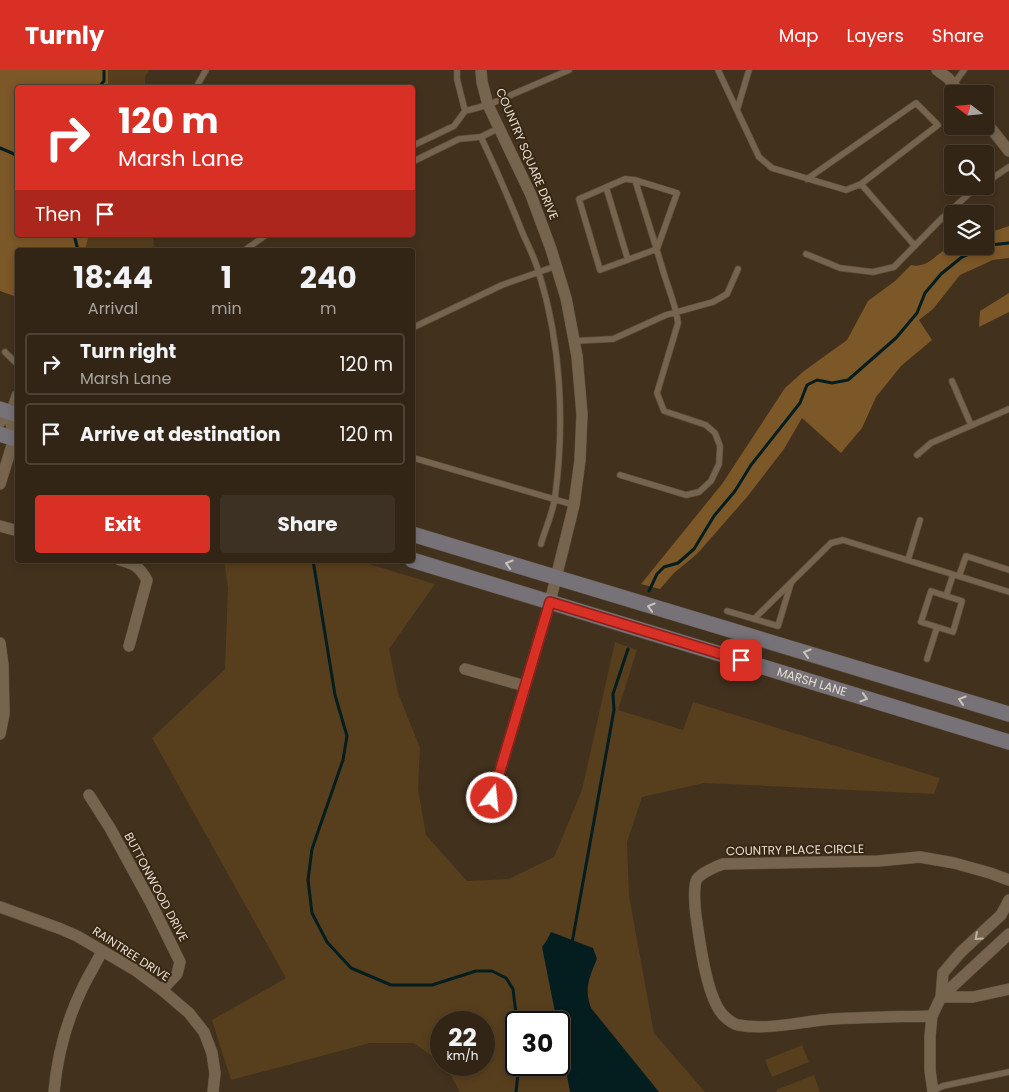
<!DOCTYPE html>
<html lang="en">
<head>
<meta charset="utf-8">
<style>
  :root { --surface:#322516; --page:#3d3123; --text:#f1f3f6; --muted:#a8a5a1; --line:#4d4235; --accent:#d93025 }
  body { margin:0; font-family:Poppins,sans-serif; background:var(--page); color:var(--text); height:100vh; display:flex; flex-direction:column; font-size:19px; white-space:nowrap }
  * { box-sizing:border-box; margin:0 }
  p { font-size:16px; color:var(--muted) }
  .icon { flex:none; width:28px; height:28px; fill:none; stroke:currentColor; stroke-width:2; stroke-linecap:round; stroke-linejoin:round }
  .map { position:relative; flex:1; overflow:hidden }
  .panel { position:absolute; left:15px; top:178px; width:400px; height:315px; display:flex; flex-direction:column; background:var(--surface); border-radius:5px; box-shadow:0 2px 8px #0003,0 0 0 1px var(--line) }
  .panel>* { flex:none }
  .top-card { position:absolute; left:15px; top:15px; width:400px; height:152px; border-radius:5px; box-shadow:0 2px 8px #0003,0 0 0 1px var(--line); background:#d93025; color:#fff; overflow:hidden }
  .needle { width:32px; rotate:286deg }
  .buttons { position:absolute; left:944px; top:15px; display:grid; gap:10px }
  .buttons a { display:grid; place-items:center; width:50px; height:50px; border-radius:5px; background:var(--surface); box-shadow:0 2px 8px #0003,0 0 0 1px var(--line); font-size:25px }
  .speed { position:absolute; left:430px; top:941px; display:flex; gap:10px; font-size:25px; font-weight:700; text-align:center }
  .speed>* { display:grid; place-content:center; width:65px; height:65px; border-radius:50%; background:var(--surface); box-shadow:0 2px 8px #0003,0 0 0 1px var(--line); line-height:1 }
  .speed small { font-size:12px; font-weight:400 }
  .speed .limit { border:2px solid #111; border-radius:8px; background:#fff; color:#111 }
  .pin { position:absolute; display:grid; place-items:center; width:42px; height:42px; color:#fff; margin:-21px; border-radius:10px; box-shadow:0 2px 8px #0006 }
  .me { position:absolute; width:55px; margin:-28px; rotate:16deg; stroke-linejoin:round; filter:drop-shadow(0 0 4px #0008) }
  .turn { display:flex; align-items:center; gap:18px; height:105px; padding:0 20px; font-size:22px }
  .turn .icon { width:65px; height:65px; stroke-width:2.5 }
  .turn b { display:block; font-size:35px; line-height:42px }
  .then { display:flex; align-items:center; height:48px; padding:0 20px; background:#0003; gap:10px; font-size:19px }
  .eta { display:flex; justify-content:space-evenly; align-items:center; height:85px; text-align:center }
  .eta b { font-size:30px; font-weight:700; line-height:35px }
  .button { display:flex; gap:10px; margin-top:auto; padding:10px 20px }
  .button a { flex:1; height:58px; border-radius:5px; background:var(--accent); color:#fff; font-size:20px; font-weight:700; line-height:58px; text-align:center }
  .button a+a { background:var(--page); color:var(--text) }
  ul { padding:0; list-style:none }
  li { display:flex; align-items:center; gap:15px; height:62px; margin:0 10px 8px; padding:0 10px; border:2px solid var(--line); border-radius:5px }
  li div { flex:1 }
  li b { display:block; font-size:19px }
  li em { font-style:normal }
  header { display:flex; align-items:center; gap:30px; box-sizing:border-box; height:70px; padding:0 25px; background:var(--accent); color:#fff }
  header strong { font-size:24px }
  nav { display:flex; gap:28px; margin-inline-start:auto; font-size:18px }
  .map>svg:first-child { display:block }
  .green { fill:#573e1d; fill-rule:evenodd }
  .forest { fill:#7c5727 }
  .water { fill:#041e20 }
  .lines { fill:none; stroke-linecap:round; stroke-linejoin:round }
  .stream { stroke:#041e20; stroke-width:3 }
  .service-casing { stroke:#5d503e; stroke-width:7 }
  .minor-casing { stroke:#5d503e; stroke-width:12 }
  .secondary-casing { stroke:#5d503e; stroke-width:16 }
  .service { stroke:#76644e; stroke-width:5.5 }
  .minor { stroke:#76644e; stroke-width:11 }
  .secondary { stroke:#767278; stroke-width:15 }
  .oneway { stroke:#cbc2bb }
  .oneway2 { stroke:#bfb3a3 }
  .route-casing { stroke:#8d1f18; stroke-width:12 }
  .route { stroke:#d93025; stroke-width:9 }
  .labels { text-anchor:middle; stroke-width:4; stroke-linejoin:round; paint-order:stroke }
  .street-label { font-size:12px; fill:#e7ddd1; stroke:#372713 }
</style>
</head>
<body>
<header>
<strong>Turnly</strong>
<nav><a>Map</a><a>Layers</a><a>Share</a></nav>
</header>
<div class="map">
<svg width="1009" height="1022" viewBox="0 0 1009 1022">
  <rect width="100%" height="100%" fill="#42311d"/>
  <path class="green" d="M108,0H149L145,7V17L108,18Z
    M89,165H153L154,180H85Z
    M224,490H356L435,514L389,579L398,623L420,678L418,719L426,765L467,811L509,809L554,787L582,720L615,572L637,580L618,640L683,660L693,632L940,708L934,724L704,713L642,727L627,772L629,826L654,963L705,1022H460L446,997L444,995H484V952H441V993L414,973H370L231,1010L212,950L286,908L152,668L225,599L228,518ZM516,952H559V995H516Z
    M802,975L809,992L772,1007L765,990Z
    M814,1005L820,1022H777L776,1020Z"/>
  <path class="forest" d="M0,0H108V17L18,18V165H89L85,180H18L17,227L0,221Z
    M1009,156V188L993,190L960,205L933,239L919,250L932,270L901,296L876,327L862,358L841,383L802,348L784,379L747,427L697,484L674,503L660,519L641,514L722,414L785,318L804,301L847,270L868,231L895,211L911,195C928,199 936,183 950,177C957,174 976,176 985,176V164Z
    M1009,223V242L979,257L980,241Z"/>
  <path class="water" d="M551,862L593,878L597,889C589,907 584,920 591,938L659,1022H570L559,962V952H557L542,877L547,870Z"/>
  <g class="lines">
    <path class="stream" d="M98,18L104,11V0
      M0,78L12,83L18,87
      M74,165L78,180
      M313,490L335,625L347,666L343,690L312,779L308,810L312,843L327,872L351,898L391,915H432L476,901H492L506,908L513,919L517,952
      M649,521L657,504L664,497L678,493L694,479L714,446L735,421L751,395L800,333L807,315L817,310L832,313L848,310L896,268L917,243L925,223L941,204L962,187L990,175L1009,173
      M572,873L614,640L613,624L628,579
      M516,1022L519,995"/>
    <defs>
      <path id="service" d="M457,0V9L465,41
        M718,0L759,87L772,98L846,120L861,114L938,55L916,33L807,109
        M953,15L964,0
        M198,18V14L206,0
        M737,40L749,0
        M481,67C496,99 510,131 523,164C529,177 535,189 539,203C561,274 565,353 555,427C553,443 545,459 541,474
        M412,76L454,56L465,41L488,35L569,0
        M412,92L459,69L481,67L499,58
        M985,113L1009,97
        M861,114L915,176
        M606,117L628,190
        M245,180L266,165
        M806,184L840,198L873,202L894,197L942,148L970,123L981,116
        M412,258L502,215L556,196
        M574,271L613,269L666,245L713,232L727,224L738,199
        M5,282L18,295
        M952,311L971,355
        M9,341L15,324L18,322
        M412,384L414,388L574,435
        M917,385L931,373L1009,339
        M620,405L686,425L699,422L711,411L719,394L720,376L715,363L706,355L664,341L657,323L678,253C676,236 669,220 664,204C655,173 645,142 635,110L677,123L657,179L600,200L579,129L625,109L635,110
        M908,490L920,450
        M959,506L966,486L1009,500
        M946,526L931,521L921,552L953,562L962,531L946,526L953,505
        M727,541L778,556L791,513
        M754,549L831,473L843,470L1009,522
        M927,589L937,557
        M932,1021L943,1016L1009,1002"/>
      <path id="minor" d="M481,0L482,12L488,35L531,125L551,179L566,228L577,286L582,344L580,390L574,435L550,532L492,728
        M937,0L948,8L961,24
        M985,51L1009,81
        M0,352L9,342
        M0,414L14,369L9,342
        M0,456L18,461
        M120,490C134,494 139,496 147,510L129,576
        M0,573L3,595L4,644L0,664
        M465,599L525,616
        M89,725L110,758L151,833L180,892L177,904L162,920
        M0,837L61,859L77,866L135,900L162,920L189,943L204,962L212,983L215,1003L213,1022
        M941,927L1009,864
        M941,927H973L1009,919
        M932,946C895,947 858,947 822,950C795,953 765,960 738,955C733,954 726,948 723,945C706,926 700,872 696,846C695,839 693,815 697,809C701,803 717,796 723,794L878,791L920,787L954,793L990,803L1009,810
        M54,1022C57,987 67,950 82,919C88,906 96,894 102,881
        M933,1022L930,1000V966L932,946L941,927L943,903L961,882L1001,845L1009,830"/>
      <g id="secondary">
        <path d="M0,339L18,345"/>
        <path d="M0,364L18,370"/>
        <path d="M412,464L1009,644"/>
        <path id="s1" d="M412,490L1009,672"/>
      </g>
    </defs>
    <use href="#service" class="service-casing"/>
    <use href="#minor" class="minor-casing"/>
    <use href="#secondary" class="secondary-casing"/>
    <use href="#service" class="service"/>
    <use href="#minor" class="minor"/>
    <use href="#secondary" class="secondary"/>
  </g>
  <defs><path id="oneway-chevron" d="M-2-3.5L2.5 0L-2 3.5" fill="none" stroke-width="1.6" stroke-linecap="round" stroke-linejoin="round" transform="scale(1.25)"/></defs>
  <g class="oneway">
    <use href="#oneway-chevron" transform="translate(509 494) rotate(-163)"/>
    <use href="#oneway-chevron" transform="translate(651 537) rotate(-163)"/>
    <use href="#oneway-chevron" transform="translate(807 583) rotate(-163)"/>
    <use href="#oneway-chevron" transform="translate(864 628) rotate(17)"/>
    <use href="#oneway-chevron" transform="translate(962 630) rotate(-163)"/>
  </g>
  <use class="oneway2" href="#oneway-chevron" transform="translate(978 867) rotate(138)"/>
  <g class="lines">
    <defs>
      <path id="route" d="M492,728L550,532L741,590"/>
    </defs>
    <use href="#route" class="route-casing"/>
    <use href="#route" class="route"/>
  </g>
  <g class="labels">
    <g class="street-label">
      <text transform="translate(527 84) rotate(67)" y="4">COUNTRY SQUARE DRIVE</text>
      <text dy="4" stroke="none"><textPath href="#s1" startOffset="418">MARSH LANE</textPath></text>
      <text transform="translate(795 780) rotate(-1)" y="4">COUNTRY PLACE CIRCLE</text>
      <text transform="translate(156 817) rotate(62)" y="4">BUTTONWOOD DRIVE</text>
      <text transform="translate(131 884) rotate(33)" y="4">RAINTREE DRIVE</text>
    </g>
  </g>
</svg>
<div class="buttons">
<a><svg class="needle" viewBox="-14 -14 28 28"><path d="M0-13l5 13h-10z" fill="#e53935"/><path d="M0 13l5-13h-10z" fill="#a8a5a1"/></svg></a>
<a><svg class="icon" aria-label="search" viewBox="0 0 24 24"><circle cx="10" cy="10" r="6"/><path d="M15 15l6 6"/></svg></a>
<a><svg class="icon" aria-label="layers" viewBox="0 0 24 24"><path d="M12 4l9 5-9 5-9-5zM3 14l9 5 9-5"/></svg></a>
</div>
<div class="speed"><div>22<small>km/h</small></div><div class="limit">30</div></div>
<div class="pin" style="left:741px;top:590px;background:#d93025"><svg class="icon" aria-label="arrive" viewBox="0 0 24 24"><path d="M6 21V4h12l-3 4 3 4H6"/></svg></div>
<svg class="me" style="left:492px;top:728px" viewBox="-20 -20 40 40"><circle r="17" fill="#d93025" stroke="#fff" stroke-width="3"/><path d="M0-11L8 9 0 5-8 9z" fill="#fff"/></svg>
<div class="top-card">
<div class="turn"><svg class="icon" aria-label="right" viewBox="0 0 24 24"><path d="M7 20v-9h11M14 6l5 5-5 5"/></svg><div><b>120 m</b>Marsh Lane</div></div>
<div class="then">Then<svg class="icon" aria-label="arrive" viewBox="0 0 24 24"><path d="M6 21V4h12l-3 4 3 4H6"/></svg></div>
</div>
<section class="panel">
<div class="eta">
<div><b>18:44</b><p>Arrival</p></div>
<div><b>1</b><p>min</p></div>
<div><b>240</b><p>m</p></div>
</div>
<ul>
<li><svg class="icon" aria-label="right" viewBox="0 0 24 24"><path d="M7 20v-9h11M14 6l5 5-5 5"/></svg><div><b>Turn right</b><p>Marsh Lane</p></div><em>120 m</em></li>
<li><svg class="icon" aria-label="arrive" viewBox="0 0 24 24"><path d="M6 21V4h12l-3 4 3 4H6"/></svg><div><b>Arrive at destination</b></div><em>120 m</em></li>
</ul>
<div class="button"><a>Exit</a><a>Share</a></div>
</section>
</div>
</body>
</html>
